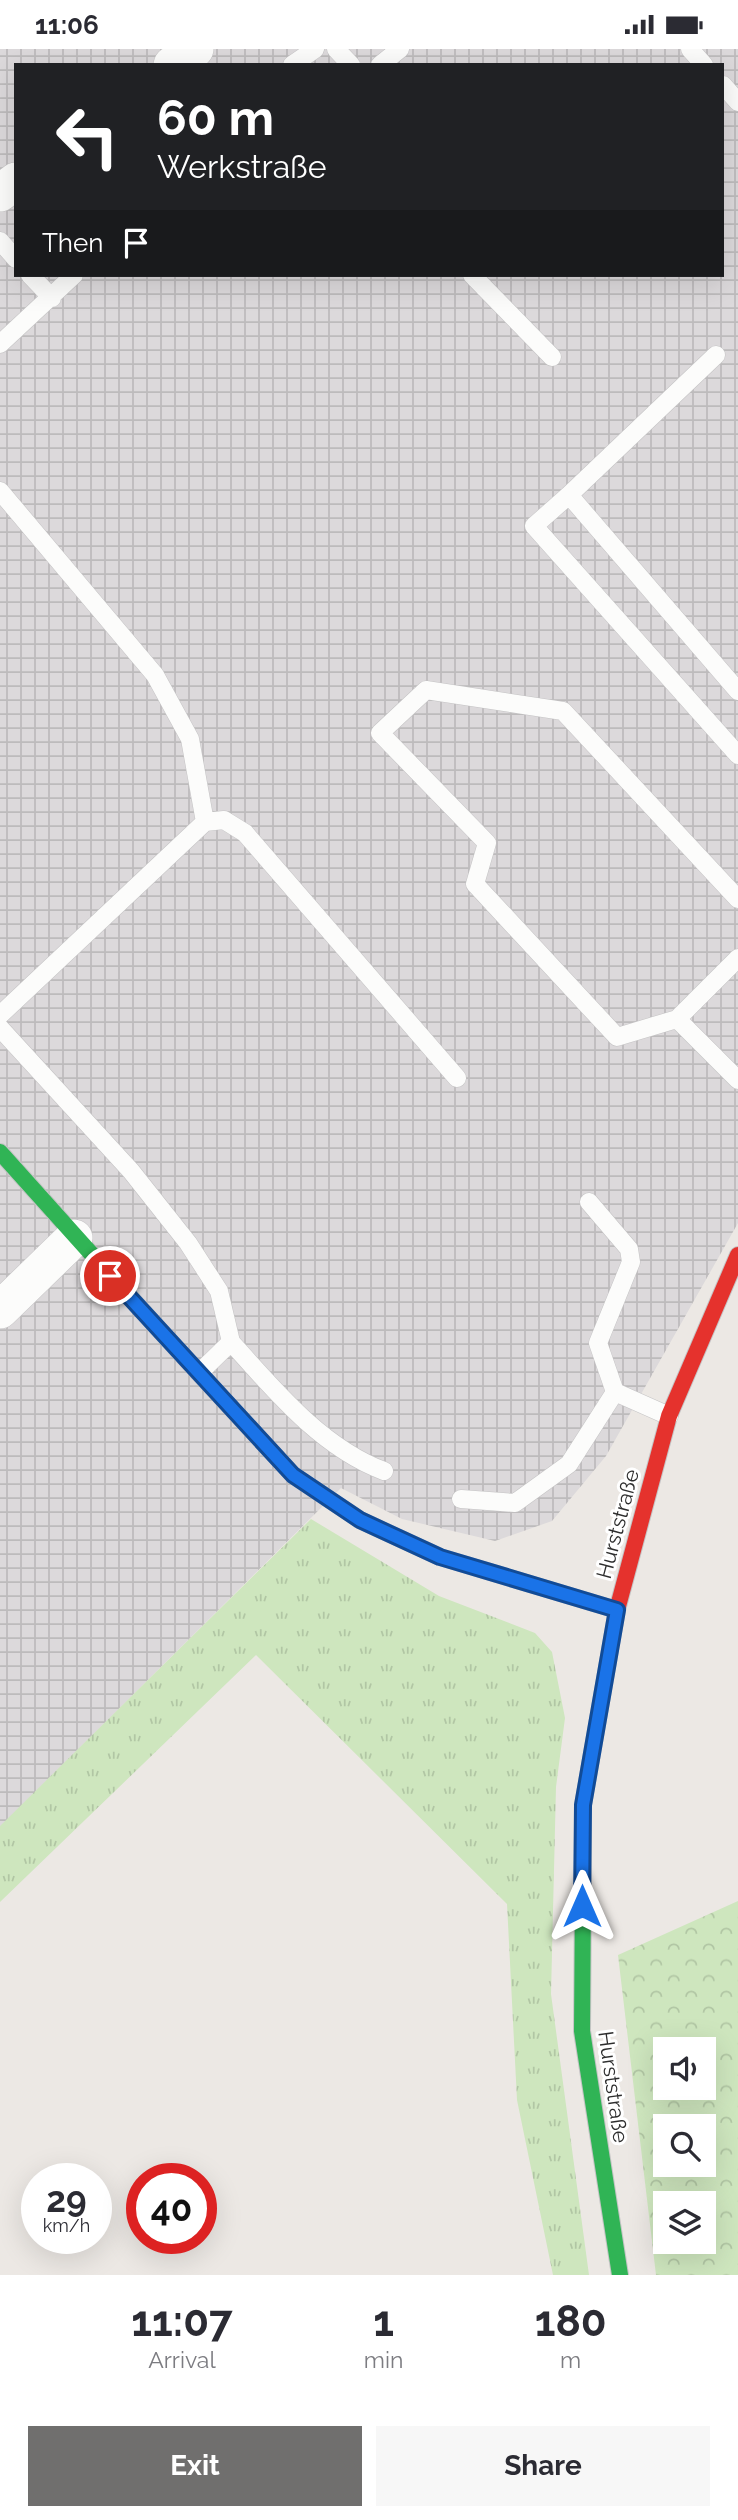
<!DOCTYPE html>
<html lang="en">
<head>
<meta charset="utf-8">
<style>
  :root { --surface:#fff; --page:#f7f7f7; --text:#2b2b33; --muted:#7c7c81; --accent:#706f6e }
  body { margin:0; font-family:Raleway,sans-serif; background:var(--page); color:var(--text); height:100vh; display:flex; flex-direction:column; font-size:26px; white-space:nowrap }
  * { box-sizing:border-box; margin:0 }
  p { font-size:23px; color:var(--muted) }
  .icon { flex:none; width:38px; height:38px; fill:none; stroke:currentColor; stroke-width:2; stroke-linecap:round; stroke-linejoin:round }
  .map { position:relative; height:2226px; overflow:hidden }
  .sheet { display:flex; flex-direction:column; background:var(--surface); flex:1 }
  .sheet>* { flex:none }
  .top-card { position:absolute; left:14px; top:14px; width:710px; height:214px; border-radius:0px; box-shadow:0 7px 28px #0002; background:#202124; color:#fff; overflow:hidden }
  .buttons { position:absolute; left:653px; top:1988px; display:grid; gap:14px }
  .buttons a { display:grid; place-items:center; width:63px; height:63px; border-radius:0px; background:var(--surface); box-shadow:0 7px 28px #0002; font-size:35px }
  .speed { position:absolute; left:21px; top:2114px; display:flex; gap:14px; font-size:35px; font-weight:700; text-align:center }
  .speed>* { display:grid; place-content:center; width:91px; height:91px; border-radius:50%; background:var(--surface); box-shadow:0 7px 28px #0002; line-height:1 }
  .speed small { font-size:18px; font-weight:400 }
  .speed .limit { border:10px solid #d22; background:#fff; color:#111 }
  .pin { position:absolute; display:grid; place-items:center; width:60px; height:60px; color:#fff; margin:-30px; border:4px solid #fff; border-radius:50%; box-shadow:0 2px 7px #0007 }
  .me { position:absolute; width:77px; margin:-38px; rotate:0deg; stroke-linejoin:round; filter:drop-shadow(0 0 5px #0008) }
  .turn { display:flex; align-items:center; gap:24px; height:147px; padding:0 28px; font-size:32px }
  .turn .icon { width:91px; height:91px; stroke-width:2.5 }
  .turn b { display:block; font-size:49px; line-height:60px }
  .then { display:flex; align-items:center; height:66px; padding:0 28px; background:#0003; gap:14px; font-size:26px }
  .eta { display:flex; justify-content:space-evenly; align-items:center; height:119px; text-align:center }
  .eta b { font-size:42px; font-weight:700; line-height:49px }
  .primary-button { display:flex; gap:14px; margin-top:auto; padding:14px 28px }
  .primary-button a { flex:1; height:80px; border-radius:0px; background:var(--accent); color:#fff; font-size:28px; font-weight:700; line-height:80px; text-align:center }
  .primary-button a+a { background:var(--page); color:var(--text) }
  .status { display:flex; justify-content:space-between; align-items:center; height:49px; padding:0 35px; background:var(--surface); direction:ltr }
  .status svg { height:19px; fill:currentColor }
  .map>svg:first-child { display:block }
  .industrial { fill:url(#industrial-grid); fill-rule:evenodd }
  .grass { fill:url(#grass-tufts) }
  .forest { fill:url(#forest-crowns); fill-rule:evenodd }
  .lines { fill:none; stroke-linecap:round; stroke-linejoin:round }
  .lane-casing { stroke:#c5c4c5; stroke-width:19 }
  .street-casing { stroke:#c5c4c5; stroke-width:38 }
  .fast-casing { stroke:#c5c4c5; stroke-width:18 }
  .jam-casing { stroke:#c5c4c5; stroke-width:18 }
  .lane { stroke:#fcfcfb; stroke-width:18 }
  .street { stroke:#fcfcfb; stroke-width:37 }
  .fast { stroke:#30b455; stroke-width:16 }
  .jam { stroke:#e5322d; stroke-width:16 }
  .route-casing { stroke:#114b97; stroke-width:18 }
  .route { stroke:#1a73e8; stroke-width:12 }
  .labels { text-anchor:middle; stroke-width:6; stroke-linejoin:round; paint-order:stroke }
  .street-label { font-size:21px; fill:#2e2e2e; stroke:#fff }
</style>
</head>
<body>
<div class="status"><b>11:06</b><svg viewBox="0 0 49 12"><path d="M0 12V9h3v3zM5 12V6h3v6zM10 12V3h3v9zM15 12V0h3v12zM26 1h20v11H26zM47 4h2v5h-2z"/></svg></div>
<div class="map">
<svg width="738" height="2226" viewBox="0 0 738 2226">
  <defs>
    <pattern id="industrial-grid" width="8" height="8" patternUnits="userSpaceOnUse" patternTransform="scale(1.75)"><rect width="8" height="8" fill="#dcd9db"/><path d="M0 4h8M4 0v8" fill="none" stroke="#bdbbbc"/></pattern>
    <pattern id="grass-tufts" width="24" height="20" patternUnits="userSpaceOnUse" patternTransform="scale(1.75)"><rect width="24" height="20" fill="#cee6be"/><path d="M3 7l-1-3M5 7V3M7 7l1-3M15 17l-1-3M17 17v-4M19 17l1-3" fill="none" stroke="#b1c6a4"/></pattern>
    <pattern id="forest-crowns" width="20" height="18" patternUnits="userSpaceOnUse" patternTransform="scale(1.75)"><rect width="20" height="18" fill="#cee6be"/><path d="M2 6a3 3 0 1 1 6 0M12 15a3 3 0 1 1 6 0" fill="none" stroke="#b1c6a4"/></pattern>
  </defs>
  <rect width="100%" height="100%" fill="#ece8e4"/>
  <path class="industrial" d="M0,0H738V1174L606,1407L552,1472L495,1492L402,1470L341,1439L0,1778ZM16,16H723V226H16Z"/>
  <path class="grass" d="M311,1470L439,1547L535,1584L552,1603L565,1669L556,1738L551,1945L589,2226H553L517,2051L507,1855L256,1606L0,1853V1777Z"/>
  <path class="forest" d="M738,1852V2226H656L618,1906ZM665,2000H704V2039H665ZM665,2077H704V2116H665ZM665,2154H704V2193H665Z"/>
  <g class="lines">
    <defs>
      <path id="lane" d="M336,0L351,16
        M690,0L704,16
        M292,16L315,0
        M380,16L400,0
        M723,36L738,53
        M0,192L16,210
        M30,226L52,249
        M472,226L552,308
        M0,295L74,226
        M0,442L155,626L190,690L205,773
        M569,446L716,306
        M738,642L569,446L534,477L738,706
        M738,850L563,662L426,641L380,684L487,794L475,835L617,988L677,970L738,1031
        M0,966L205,773L224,771L245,784L457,1029
        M677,970L738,909
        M0,979L131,1122L188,1194L219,1242L231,1293L199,1324
        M589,1153L629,1200L631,1213L598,1294L615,1343L669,1367
        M231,1293C274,1341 322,1399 384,1422
        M461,1450L515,1454L569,1415L615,1343"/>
      <path id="street" d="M172,16L195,0
        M0,144L16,132
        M0,1261L74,1189"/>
      <path id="fast" d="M0,1103L183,1307
        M583,1839L582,1982L620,2226"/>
      <path id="jam" d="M183,1307L293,1426L360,1471L440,1508L617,1561
        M583,1839V1756L617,1561L669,1367L738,1206"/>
    </defs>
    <use href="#lane" class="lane-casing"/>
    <use href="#street" class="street-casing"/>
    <use href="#fast" class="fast-casing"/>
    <use href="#jam" class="jam-casing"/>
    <use href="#lane" class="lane"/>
    <use href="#street" class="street"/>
    <use href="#fast" class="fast"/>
    <use href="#jam" class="jam"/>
  </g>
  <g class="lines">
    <defs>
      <path id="route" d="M110,1227L293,1426L360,1471L440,1508L617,1561L583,1756L582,1857"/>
    </defs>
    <use href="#route" class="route-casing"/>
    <use href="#route" class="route"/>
  </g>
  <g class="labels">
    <g class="street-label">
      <text transform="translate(618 1475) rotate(-75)" y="7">Hurststraße</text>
      <text transform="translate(613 2038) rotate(82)" y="7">Hurststraße</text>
    </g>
  </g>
</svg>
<div class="buttons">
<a><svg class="icon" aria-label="sound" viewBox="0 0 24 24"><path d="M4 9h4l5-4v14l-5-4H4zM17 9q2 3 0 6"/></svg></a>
<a><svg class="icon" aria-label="search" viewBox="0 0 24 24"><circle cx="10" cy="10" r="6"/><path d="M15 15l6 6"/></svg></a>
<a><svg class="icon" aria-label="layers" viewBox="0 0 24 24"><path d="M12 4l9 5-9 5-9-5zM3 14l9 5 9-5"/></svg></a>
</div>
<div class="speed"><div>29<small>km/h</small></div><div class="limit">40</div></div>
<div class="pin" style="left:110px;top:1227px;background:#d93025"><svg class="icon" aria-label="arrive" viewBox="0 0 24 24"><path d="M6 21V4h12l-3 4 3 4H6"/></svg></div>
<svg class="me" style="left:582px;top:1857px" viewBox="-20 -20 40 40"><path d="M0-17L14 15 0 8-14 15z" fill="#1a73e8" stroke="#fff" stroke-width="4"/></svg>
<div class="top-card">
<div class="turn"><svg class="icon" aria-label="left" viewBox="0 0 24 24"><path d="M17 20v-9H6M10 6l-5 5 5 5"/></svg><div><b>60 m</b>Werkstraße</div></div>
<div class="then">Then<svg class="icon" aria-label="arrive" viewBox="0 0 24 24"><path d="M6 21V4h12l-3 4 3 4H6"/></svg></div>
</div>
</div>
<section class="sheet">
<div class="eta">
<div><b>11:07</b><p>Arrival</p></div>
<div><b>1</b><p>min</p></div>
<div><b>180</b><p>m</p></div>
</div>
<div class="primary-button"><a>Exit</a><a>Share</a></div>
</section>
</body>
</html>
